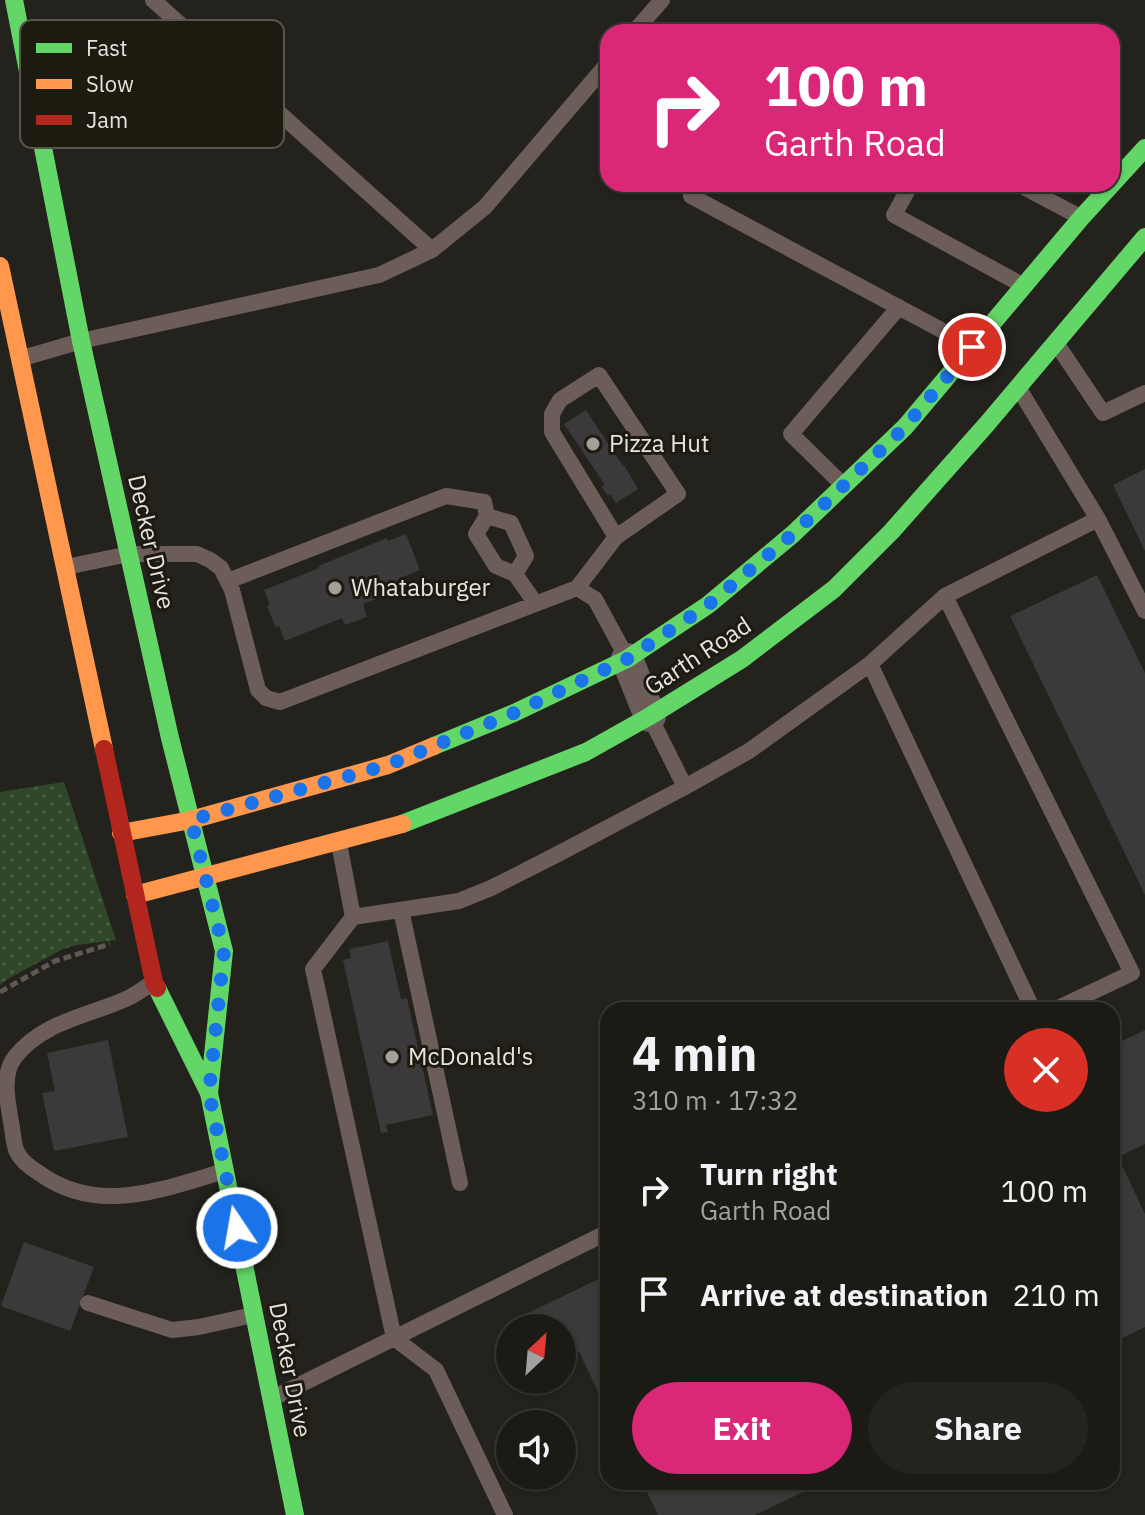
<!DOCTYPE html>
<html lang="en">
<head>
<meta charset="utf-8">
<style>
  :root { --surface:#1b1a15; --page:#24231e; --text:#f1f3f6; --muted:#a0a1a0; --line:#393834; --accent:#db2777 }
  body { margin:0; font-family:"IBM Plex Sans",sans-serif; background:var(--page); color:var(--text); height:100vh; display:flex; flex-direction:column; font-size:30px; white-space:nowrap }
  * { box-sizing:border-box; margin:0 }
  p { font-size:26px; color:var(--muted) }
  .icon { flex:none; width:44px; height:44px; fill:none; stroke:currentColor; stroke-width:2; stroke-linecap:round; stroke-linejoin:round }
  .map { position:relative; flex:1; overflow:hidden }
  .sheet { position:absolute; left:600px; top:1002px; width:520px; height:488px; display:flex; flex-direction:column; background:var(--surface); border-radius:24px; box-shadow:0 2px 6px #0004,0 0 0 2px var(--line) }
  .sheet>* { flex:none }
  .top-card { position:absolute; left:600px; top:24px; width:520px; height:168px; border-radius:24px; box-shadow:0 2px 6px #0004,0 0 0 2px var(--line); background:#db2777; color:#fff; overflow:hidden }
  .needle { width:52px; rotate:26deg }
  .controls { position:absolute; left:496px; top:1314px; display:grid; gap:16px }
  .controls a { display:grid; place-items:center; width:80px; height:80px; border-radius:50%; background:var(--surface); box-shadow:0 2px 6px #0004,0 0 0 2px var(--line); font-size:40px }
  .pin { position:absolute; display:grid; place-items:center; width:68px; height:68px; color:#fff; margin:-34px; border:4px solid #fff; border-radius:50%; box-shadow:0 2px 8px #0007 }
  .me { position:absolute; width:88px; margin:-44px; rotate:348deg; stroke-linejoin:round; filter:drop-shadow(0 0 6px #0008) }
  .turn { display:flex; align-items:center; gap:28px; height:168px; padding:0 32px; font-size:36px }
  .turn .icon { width:104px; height:104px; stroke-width:2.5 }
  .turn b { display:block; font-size:56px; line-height:68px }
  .round { display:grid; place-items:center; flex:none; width:84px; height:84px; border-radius:42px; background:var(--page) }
  .head { display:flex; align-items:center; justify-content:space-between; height:136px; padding:0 32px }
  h1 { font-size:48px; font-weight:700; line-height:60px }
  .primary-button { display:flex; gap:16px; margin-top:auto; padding:16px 32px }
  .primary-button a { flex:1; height:92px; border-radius:48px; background:var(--accent); color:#fff; font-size:32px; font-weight:700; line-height:92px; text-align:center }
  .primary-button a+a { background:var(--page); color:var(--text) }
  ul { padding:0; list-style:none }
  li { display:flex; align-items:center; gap:24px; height:104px; padding:0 32px }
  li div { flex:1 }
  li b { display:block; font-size:30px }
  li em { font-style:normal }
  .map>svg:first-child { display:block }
  .park { fill:url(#park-dots) }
  .building { fill:#3b3939 }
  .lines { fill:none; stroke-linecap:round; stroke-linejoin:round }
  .path { stroke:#605853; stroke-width:5; stroke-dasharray:8 4; stroke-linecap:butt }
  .lane { stroke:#6c5d58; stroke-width:16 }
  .street { stroke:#6c5d58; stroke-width:32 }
  .fast { stroke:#63d668; stroke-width:18 }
  .slow { stroke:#ff974d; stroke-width:18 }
  .jam { stroke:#b3261e; stroke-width:18 }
  .route { stroke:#1a73e8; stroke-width:14; stroke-dasharray:0 25.2 }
  .poi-dot { fill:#a2a099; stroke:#1d1a0f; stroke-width:3 }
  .labels { text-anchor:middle; stroke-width:6; stroke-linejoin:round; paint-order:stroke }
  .poi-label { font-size:24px; fill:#e6e4dd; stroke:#1d1a0f; text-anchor:start }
  .street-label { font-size:24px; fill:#e6e4dd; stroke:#1d1a0f }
  .key { fill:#1d1a0f; stroke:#59574d; stroke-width:2 }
  .key-label { font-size:22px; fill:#e6e4dd }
</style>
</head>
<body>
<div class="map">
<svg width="1145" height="1515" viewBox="0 0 1145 1515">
  <defs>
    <pattern id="park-dots" width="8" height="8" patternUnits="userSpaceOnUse" patternTransform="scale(2)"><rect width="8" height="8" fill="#30472a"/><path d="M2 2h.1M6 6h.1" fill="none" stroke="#4e6148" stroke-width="1.8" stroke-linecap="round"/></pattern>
  </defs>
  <rect width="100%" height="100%" fill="#24221c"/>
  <path class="park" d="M64,782L116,940L77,945L63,949L6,980L0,985V792Z"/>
  <path class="building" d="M586,410L623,466L624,465L638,489L616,503L610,494L608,496L601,486L605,485L564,424Z
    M1145,469V551L1113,485Z
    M406,534L420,570L403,577L407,587L363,604L367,617L345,625L342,618L285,641L279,626L276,628L267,606L270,605L264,590L319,568L318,566L387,538L388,541Z
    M1097,575L1145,673V895L1010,616Z
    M388,941L401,999L407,998L433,1115L386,1125L388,1132L381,1133L343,960L351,958L349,949Z
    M1145,1030V1144L1118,1157L1145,1214V1327L1112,1343V1046Z
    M108,1040L128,1137L54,1151L42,1093L55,1091L47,1053Z
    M24,1242L94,1267L70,1331L1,1306Z
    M599,1279L602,1285L608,1282V1412L579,1352L562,1360V1328H519L515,1319Z
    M642,1482H824L755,1515H658Z"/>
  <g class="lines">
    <path class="path" d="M0,992L55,961L110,944"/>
    <path class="lane" d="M153,0L432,250
      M634,32L662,0
      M911,184L894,215L1024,286
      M1018,184L1080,217
      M691,196L971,346
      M1056,343L1103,413L1145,393
      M23,358L81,341L379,275L432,250L485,207L608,63
      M843,485L791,434L899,307
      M487,516L511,523L526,556L515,574
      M1098,519L1145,611
      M66,567L129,554H197L210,560L221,568L232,590L258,690L266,698L280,702L577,588L595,599L627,658
      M228,581L446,496L484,502L487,516L476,534L496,566L515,574L536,604
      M577,588L616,537L678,494L599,375L560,400L552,414V432L616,537
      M945,596L1132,973L1054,1010
      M870,664L1033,1010
      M650,717L685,787
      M339,843L353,917L313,969L394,1338L436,1370L505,1515
      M401,910L460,1183
      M353,917L459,901L491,888L556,855L685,787L749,751L870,664L945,596L1098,519L1019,389
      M152,983C144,988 135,995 126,999C88,1016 42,1022 15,1057C1,1075 8,1103 11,1122C13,1131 13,1144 17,1152C21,1161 31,1168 39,1173C98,1216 162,1189 225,1171
      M88,1303L172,1330L199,1327L253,1315
      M273,1398L608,1232"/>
    <path class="street" d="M627,659L650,716"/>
    <path class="fast" d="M14,0L81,341L170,738L224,951L209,1093
      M434,746L514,713L627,659L708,605L793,534L905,427L1081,218L1145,148
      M402,824L586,752L650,716L742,659L834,589L891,532L986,425L1145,237
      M157,988L209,1093L295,1515"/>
    <path class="slow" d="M0,266L104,749
      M121,833L191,820L388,765L434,746
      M135,895L402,824"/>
    <path class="jam" d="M104,749L154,982L157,988"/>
  </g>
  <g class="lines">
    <path class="route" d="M237,1228L209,1093L224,951L191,820L388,765L514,713L627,659L708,605L793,534L905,427L972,347"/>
  </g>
  <g class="poi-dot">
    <circle cx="593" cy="444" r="8"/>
    <circle cx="335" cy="588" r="8"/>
    <circle cx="392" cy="1057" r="8"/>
  </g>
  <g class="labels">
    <g class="poi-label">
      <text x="609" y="452">Pizza Hut</text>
      <text x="351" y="596">Whataburger</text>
      <text x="408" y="1065">McDonald's</text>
    </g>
    <g class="street-label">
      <text transform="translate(151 542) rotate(77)" y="8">Decker Drive</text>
      <text transform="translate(698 656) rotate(-33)" y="8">Garth Road</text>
      <text transform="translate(290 1370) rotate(79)" y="8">Decker Drive</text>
    </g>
  </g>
  <rect x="20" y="20" width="264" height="128" rx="12" class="key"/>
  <rect x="36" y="43" width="36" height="10" fill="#63d668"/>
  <rect x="36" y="79" width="36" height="10" fill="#ff974d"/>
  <rect x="36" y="115" width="36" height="10" fill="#b3261e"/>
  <g class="key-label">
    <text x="86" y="56">Fast</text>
    <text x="86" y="92">Slow</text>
    <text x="86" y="128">Jam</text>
  </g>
</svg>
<div class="controls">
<a><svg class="needle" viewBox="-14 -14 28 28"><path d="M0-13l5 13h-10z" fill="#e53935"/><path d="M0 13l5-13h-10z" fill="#a0a1a0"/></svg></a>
<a><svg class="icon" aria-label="sound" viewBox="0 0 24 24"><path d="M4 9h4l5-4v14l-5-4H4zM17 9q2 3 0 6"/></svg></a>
</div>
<div class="pin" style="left:972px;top:347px;background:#d93025"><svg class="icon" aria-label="arrive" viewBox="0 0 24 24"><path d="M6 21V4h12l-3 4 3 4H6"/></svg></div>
<svg class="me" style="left:237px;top:1228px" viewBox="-20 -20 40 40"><circle r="17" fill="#1a73e8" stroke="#fff" stroke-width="3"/><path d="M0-11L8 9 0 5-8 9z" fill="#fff"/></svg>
<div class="top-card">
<div class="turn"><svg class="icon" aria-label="right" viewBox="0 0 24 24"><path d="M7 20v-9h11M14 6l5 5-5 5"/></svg><div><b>100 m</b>Garth Road</div></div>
</div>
<section class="sheet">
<div class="head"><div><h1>4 min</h1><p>310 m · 17:32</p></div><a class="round" style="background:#d93025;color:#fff"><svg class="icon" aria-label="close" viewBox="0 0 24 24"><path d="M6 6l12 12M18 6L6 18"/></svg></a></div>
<ul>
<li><svg class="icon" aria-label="right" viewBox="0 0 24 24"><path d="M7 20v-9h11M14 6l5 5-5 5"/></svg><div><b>Turn right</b><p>Garth Road</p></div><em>100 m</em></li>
<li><svg class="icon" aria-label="arrive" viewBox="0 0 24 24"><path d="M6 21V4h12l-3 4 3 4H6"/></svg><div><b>Arrive at destination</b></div><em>210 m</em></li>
</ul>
<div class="primary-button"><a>Exit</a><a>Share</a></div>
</section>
</div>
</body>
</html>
